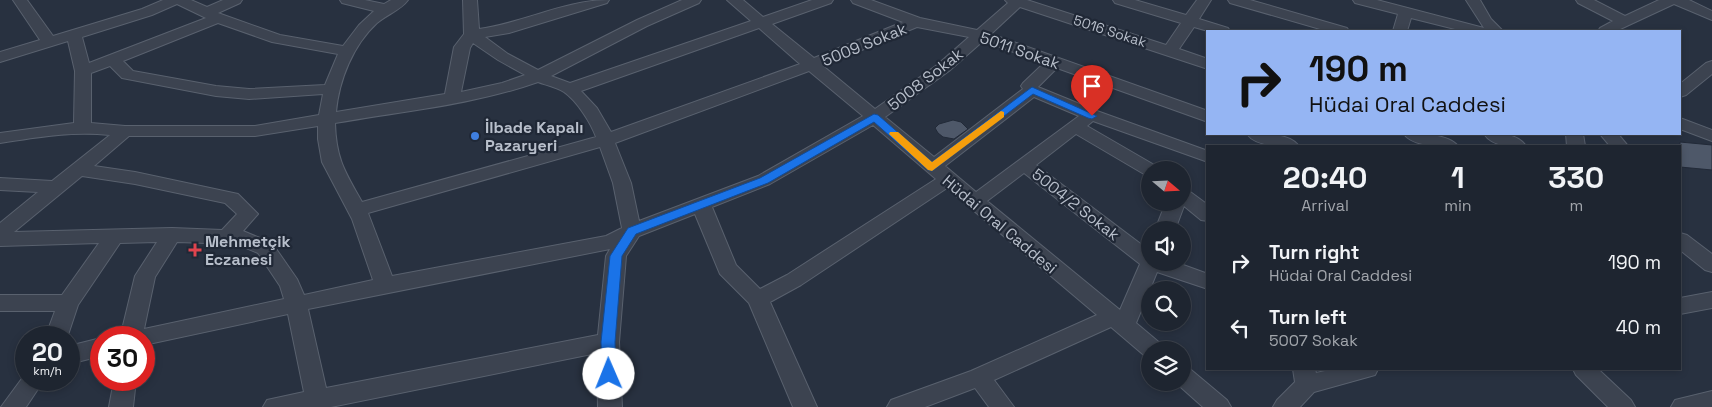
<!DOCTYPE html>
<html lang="en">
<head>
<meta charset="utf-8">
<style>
  :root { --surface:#1e2530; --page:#2b313c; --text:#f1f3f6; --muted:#a1a5ab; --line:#3c424c }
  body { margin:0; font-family:"Space Grotesk",sans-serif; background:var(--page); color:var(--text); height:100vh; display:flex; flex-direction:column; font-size:19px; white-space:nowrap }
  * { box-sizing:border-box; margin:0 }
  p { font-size:16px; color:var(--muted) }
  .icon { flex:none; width:28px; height:28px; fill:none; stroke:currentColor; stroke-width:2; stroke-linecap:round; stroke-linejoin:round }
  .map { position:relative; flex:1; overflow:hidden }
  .sheet { position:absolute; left:1206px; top:145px; width:475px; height:225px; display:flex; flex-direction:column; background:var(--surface); border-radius:0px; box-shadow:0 2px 8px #0003,0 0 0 1px var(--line) }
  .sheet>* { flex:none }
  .guide { position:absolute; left:1206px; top:30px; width:475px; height:105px; border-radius:0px; box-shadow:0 2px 8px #0003,0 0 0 1px var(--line); background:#95b5f3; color:#111; overflow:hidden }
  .needle { width:32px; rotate:109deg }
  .buttons { position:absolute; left:1141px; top:161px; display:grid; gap:10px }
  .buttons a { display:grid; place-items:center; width:50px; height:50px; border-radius:50%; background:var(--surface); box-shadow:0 2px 8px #0003,0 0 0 1px var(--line); font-size:25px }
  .speed { position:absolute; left:15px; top:326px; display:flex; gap:10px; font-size:25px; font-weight:700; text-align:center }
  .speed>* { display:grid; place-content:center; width:65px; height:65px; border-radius:50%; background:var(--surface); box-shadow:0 2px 8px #0003,0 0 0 1px var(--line); line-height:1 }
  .speed small { font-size:12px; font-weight:400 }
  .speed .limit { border:8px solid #d22; background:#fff; color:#111 }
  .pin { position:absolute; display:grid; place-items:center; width:42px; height:42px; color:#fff; margin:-51px -21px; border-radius:50% 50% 50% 0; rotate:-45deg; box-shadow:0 0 5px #0007 }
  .pin .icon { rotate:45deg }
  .me { position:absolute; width:55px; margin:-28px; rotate:359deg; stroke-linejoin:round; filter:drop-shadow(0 0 4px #0008) }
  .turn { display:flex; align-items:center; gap:18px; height:105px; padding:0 20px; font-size:22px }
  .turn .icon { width:65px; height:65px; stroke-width:2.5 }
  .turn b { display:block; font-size:35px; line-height:42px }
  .eta { display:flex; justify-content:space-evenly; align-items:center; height:85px; text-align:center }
  .eta b { font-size:30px; font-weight:800; line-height:35px }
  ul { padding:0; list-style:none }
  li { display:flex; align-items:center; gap:15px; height:65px; padding:0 20px }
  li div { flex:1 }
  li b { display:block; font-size:19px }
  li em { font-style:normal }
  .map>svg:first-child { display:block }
  .building { fill:#4e5869; stroke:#222a38 }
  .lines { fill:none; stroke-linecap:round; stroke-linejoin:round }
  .minor-casing { stroke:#59616e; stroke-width:2 }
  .minor { fill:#3c4350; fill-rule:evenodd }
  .route { fill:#1a73e8; stroke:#114b97 }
  .slow { fill:#f59e0b }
  .shop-dot { fill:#3f7fe0; stroke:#202836; stroke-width:2 }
  .health-dot { fill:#e0444e; stroke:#202836; stroke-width:2 }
  .labels { text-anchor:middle; stroke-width:4.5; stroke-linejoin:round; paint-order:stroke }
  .far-street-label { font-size:14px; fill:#b8bfcb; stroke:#202836 }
  .street-label { font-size:16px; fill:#b8bfcb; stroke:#202836 }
  .poi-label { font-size:16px; font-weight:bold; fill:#b8bfcb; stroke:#202836; text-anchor:start }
</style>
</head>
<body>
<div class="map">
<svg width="1712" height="407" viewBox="0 0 1712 407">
  <rect width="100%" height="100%" fill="#283140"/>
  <path class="building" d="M953,120L961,122L968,129L954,139L943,137L938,133L935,128L939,124Z
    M1680,142L1712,145V170L1680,167Z"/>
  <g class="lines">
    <defs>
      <path id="minor" d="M13,0H27L53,36L142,9L163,0H191L207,7L223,0H242L240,3L218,13L280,35L343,46L359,25L374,11L342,3L340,0H365L384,4L391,0H408C401,10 386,15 377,23C353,45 339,80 336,112L445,94L454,47L464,34L463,0H477L479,29C523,23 565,0 609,0L607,3L509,33L485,37L508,54L538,70L637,20L682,0H701L699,3L647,26L551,76L570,83L751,21L727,0H743L763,17L812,0H833L831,3L772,24L814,58L903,22L853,3L851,0H871L920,18L977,30L1008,3L1005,0H1027L1166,45L1181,23L1115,3L1113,0H1135L1186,15L1197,0H1211L1199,19L1228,28L1230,31H1208L1194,27L1179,49L1208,59V69L1020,7L991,34L1208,111V122L1057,68L1038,87L1097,111L1208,151V162L1093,121L1087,126L1156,166L1159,170H1150V176L1144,174L1076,134L1036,165L1150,251V262H1175L1208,274V289L1157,272L1136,323L1161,344L1164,350H1150V358L1145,356L1111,327L994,380L1014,407H989L975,388L925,407H887L891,400L971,371L1097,315L947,188L801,285L770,302L817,407H793L749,303L720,274L695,214L639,236L626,256L619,342L622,407H598L597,353L331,407H263L267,400L304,392L288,314L144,345V338H120L135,276L157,242L120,243L78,305L67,338H45L55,311H0V295H62L99,243L0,246V223L38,192L0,190V178L52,181L110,135C71,131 38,137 0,143V133L74,123L75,71L68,41L0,62V52L40,40ZM177,4L206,18L89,63L82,37L152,15ZM218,23L272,42L338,54L325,85L249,89L216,86L133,71L123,61ZM917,27L969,37L937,65L875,109L823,66ZM759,28L800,64L611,132L597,108L581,91ZM983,41L1044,63L1023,83L1021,86L1023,89L934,157L885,117L949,71ZM473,43L498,60L525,75L502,83L461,92L470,48ZM110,66L122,78L216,96L249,99L323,94L319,115L255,126H125L91,123V73ZM809,71L863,116L758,176L639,221L631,183L615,143ZM538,82C546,85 556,87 564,92C577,101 591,123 596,137L362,202C345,172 336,159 335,123C403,111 473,105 538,82ZM1034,97L1079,116L976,192L945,166ZM873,125L936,179L787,275L760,289L736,265L712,207L770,184ZM318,126V139L322,162L352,219L373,280L304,295L297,279L272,243L243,231L258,214L238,194L135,172L94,166L129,136H255ZM600,147L613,183L622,228L606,236L392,276L368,213ZM1024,173L1140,264L1120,310L987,201ZM82,176L135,184L225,203L237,214L222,230L172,228L14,232ZM177,242L237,244L258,253L280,286L284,299L144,329L155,277ZM610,249L606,256L598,335L326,388L308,309Z
        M1228,0H1250L1347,28L1349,31H1327L1230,3Z
        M1353,0H1377L1484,28L1466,0H1480L1491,19L1503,31H1488L1485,29L1486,31H1463L1411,18L1407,31H1393L1398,14L1355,3Z
        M1576,0H1594L1625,16L1659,0H1689L1712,11V20L1674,4L1616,31H1598L1600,28L1613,21L1578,3Z
        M1712,61V74L1686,95L1680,97V84L1706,63Z
        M1680,118L1712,130V141L1680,129Z
        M1247,134C1261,133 1290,133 1299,146C1285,147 1256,147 1247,134Z
        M1404,134C1418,133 1449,134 1458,146C1444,147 1413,147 1404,134Z
        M1484,134C1498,133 1517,133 1526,146C1512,147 1493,147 1484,134Z
        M1566,134H1583L1585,146H1567Z
        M1600,134H1618L1628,146H1610Z
        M1182,189L1189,191L1208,205V221L1201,220L1184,206L1175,230H1155L1166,202H1182Z
        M1680,233L1687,235L1712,254V272L1705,270L1680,250Z
        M1712,292V308L1680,314V298Z
        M101,338V356L69,364V346Z
        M1182,366L1190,369L1227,400L1231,407H1203L1175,382H1182Z
        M1293,369H1315L1316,373L1334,369H1378L1375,375L1314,392L1300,407H1273L1277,400L1295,382Z
        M1573,369H1598L1631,400L1635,407H1608L1576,375Z
        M26,373V380H44L26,407H1Z
        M114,380H136L133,407H109Z
        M1712,391V407H1671L1675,400Z"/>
    </defs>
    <use href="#minor" class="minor-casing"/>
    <use href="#minor" class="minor"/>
  </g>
  <path class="route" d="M1032,87L1097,116L1092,119L1088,118L1033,94L932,171L928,170L874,122L768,183L636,234L622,256L615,342L616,374L614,378L609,380L604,378L602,374L601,342L610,256L628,228L760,178L874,114L878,115L932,162Z"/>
  <path class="slow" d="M1001,111L1004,112V117L932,171L928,170L889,134L890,132H898L932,162Z"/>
  <circle class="shop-dot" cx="475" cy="136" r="5"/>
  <path class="health-dot" d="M192.5 242.5h5v5h5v5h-5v5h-5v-5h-5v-5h5z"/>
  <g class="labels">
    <g class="far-street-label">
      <text transform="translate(1110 31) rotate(18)" y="5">5016 Sokak</text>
    </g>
    <g class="street-label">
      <text transform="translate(864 44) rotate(-22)" y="6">5009 Sokak</text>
      <text transform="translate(1020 50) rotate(19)" y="6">5011 Sokak</text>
      <text transform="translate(925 79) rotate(-38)" y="6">5008 Sokak</text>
      <text transform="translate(1076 204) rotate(38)" y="6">5004/2 Sokak</text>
      <text transform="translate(1000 224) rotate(40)" y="6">Hüdai Oral Caddesi</text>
    </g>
    <g class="poi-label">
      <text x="485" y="133">İlbade Kapalı<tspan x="485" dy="18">Pazaryeri</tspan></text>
      <text x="205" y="247">Mehmetçik<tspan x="205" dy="18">Eczanesi</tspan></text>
    </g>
  </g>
</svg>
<div class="buttons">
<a><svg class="needle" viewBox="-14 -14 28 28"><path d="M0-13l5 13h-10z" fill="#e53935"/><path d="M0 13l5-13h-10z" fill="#a1a5ab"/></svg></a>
<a><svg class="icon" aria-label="sound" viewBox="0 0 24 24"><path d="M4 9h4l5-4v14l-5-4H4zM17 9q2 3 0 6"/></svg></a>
<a><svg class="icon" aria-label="search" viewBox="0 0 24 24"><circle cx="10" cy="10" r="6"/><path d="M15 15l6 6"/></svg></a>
<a><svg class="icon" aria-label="layers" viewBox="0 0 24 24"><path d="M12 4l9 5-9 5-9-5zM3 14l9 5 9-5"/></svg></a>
</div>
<div class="speed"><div>20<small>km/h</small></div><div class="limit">30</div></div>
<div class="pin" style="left:1092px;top:116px;background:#d93025"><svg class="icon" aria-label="arrive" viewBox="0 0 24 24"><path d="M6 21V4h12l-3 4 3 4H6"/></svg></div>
<svg class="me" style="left:609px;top:374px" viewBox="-20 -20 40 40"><circle r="19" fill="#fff"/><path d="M0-13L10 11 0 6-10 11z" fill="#1a73e8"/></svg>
<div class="guide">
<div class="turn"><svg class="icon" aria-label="right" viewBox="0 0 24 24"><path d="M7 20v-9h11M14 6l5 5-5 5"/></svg><div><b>190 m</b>Hüdai Oral Caddesi</div></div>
</div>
<section class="sheet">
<div class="eta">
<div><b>20:40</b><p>Arrival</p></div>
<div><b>1</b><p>min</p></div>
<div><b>330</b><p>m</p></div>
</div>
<ul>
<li><svg class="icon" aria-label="right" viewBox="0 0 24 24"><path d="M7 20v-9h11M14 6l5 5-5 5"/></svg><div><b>Turn right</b><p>Hüdai Oral Caddesi</p></div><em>190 m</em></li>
<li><svg class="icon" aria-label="left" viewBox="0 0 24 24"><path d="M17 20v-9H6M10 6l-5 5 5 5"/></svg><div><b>Turn left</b><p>5007 Sokak</p></div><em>40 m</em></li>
</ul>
</section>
</div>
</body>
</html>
